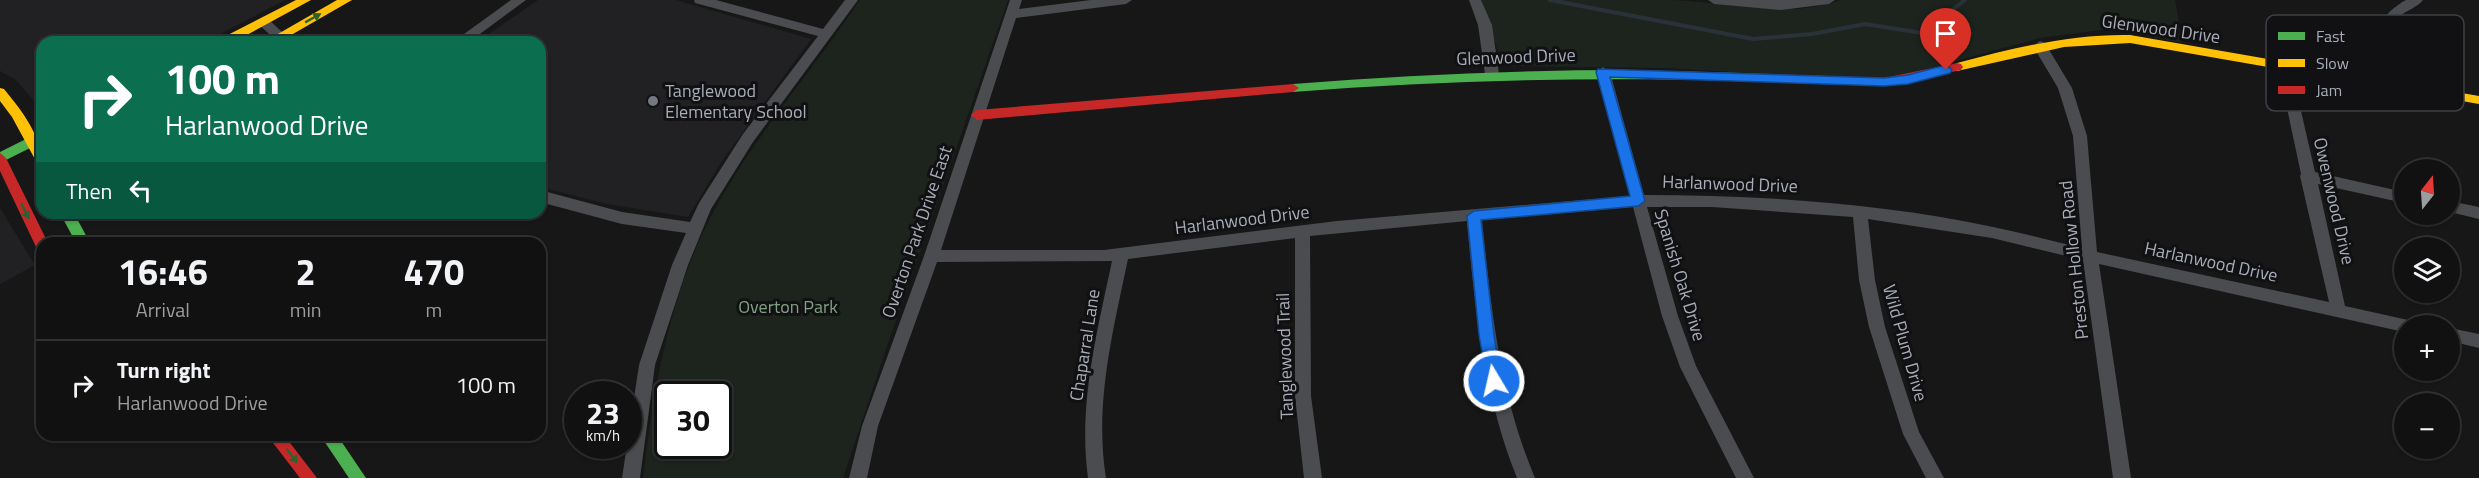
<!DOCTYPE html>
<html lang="en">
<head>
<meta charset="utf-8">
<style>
  :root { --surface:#111; --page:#1a1a1a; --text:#f1f3f6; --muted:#9c9d9f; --line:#303131 }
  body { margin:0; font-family:"Titillium Web",sans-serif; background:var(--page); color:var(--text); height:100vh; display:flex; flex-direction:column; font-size:22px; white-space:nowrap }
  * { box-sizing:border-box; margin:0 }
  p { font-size:20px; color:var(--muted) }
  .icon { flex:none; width:33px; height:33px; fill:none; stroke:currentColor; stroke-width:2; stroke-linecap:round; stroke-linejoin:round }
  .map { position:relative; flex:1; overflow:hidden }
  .side { position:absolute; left:36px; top:237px; width:510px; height:204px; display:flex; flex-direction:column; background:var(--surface); border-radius:18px; box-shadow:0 2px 4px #0004,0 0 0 2px var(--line) }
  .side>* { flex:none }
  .banner { position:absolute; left:36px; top:36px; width:510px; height:183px; border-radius:18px; box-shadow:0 2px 4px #0004,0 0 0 2px var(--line); background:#0b6e4f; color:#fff; overflow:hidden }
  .needle { width:39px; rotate:17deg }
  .buttons { position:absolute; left:2394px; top:159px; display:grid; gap:12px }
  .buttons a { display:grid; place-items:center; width:66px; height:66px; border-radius:50%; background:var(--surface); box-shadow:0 2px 4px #0004,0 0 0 2px var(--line); font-size:30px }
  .speed { position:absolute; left:564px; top:381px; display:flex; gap:12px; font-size:30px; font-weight:700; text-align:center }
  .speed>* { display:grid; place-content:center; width:78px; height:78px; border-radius:50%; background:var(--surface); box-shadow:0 2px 4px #0004,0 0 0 2px var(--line); line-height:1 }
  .speed small { font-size:15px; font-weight:400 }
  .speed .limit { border:3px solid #111; border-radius:9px; background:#fff; color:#111 }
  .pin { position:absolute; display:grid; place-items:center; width:51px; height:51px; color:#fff; margin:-62px -26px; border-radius:50% 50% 50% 0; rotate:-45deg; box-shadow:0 0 6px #0007 }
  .pin .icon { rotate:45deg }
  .me { position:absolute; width:66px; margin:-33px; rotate:351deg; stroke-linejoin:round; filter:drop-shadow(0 0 4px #0008) }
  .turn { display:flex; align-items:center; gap:21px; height:126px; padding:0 30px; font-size:27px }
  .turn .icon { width:78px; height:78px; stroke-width:2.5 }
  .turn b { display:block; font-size:42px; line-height:51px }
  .then { display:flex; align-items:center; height:57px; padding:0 30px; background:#0003; gap:12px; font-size:22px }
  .eta { display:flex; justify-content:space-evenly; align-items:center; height:102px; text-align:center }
  .eta b { font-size:36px; font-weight:700; line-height:42px }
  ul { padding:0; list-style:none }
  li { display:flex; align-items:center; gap:18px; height:90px; padding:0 30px; border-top:2px solid var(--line) }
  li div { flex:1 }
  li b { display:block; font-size:22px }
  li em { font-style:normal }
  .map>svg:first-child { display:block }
  .built { fill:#212123 }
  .green { fill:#1d241e; fill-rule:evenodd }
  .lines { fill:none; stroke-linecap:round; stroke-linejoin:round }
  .stream { stroke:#2a3239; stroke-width:4 }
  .street { fill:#4b4c50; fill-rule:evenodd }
  .fast { fill:#4caf50; fill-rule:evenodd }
  .slow { fill:#ffc107; fill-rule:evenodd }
  .jam { fill:#c62828; fill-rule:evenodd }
  .oneway { fill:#2e6032 }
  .route { fill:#1a73e8; stroke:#114b97; stroke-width:1.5 }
  .poi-dot { fill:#757880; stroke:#111113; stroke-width:2 }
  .labels { text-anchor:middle; stroke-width:6; stroke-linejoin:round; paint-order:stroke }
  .street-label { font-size:18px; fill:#a8adb8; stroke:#111113 }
  .poi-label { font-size:18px; fill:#a8adb8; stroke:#111113; text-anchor:start }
  .park-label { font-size:18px; fill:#7fa381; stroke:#111113 }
  .key { fill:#111113; stroke:#3e4045; stroke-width:1.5 }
  .key-label { font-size:16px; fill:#a8adb8 }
</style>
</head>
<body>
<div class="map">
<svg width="2479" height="478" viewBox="0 0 2479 478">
  <rect width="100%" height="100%" fill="#171717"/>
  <path class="built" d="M0,0H285L205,42H42V117L33,100L16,80L0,71Z
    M538,0H676L811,39L722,161L688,217L607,204L540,187V42H477Z
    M0,208L35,265L0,284Z"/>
  <path class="green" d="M860,0H1008L885,352L843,478H643C653,396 666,315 700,239C739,153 808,78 860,0ZM668,394H718V446H668Z
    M1481,0C1544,0 1606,0 1669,0C1724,1 1787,20 1841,0H2175L2183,43L2108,29L2040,38L1882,81L1666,68L1503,66Z"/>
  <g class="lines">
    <path class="stream" d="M1550,0L1753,39L1812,34L1865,24L1922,33L1941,31L1951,11L1965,0"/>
    <path class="street" d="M511,0H526L469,42H453Z
      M694,0H716L823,29L845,0H858L753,142L711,209L688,265L655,365L640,478H622L639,365L672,265L686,233L622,224L540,202V190L622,212L690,222L699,203L743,134L818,36L695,3Z
      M1010,0H1022L1019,9L1091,0H1132L1126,4L1016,18L941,250H1104L1337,221L1630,196L1596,72L1603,67L1610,72L1644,195C1758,195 1882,203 1993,227C2023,233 2052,241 2082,248L2073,136L2058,88L2033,46L2040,41L2045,43L2072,88L2087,136L2097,252L2329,302L2300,176L2301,174L2278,66L2280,63H2290L2315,172L2404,192V203L2318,184L2345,306L2408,320L2414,321L2416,326H2404V332L2099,264L2131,478H2113L2083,260L1992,238L1868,219L1875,280L1885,327L1919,432L1944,478H1926L1903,434L1869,327L1859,280L1853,217L1712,207H1647L1678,316L1696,366L1754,478H1736L1680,367L1662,316L1633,207L1482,220C1491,309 1500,395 1535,478H1517C1484,395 1475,310 1467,221L1310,236L1311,396L1322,478H1304L1295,396V238L1128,259C1113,331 1094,404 1106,478H1088C1078,404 1097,333 1112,261L937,262L878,426L867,478H849L862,426L924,256Z
      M1469,0H1481L1492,25L1499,74L1497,77L1492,79L1485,74L1478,25Z
      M1708,0H1835L1829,4L1781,10L1714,4Z
      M2406,0H2423C2418,7 2407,10 2400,16C2378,33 2384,60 2390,83L2388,86H2378C2361,53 2374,17 2406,0Z
      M263,18L268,19L293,42H278L256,22Z
      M2450,201L2479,207V219L2450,212Z
      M2450,328L2479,334V348L2450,341Z"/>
    <path class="fast" d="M1630,70L1743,73L1749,77L1743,81C1593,77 1443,80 1293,92L1287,88L1293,84C1405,75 1517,70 1630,70Z
      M42,131V142L0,163V152Z
      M60,213H74L90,243H76Z
      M320,435H337L366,478H349Z"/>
    <path class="slow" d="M296,0H311L234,42H218L220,39Z
      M337,0H352L279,42H264Z
      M2130,35L2479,96V104L2130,43L2064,47L1957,71L1951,67L1957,63C2014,48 2070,34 2130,35Z
      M0,88L4,89C22,111 42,136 42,165L37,163L12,117L0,101Z"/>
    <path class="jam" d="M1957,63L1961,64L1963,67L1961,70L1884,86L1743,81L1737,77L1743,73L1884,78Z
      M1293,84L1299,88L1293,92L977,120L971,115L977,110Z
      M0,153L6,158L48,243H42V250L37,249L0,171Z
      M267,435H284L317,478H300Z"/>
  </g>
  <defs><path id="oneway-solid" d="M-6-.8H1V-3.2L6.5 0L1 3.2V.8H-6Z" transform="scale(1.5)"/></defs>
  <g class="oneway">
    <use href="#oneway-solid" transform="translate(313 18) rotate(-29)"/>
    <use href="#oneway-solid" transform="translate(25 211) rotate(64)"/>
    <use href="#oneway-solid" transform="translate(292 456) rotate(53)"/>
  </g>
  <path class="route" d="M1946,65L1952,70L1950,73L1908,84L1884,86L1610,77L1645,201L1638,206L1481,220L1494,335L1501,381L1499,385L1494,387L1488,385L1479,335L1467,216L1474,211L1630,196L1596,72L1598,69L1884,78L1908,75Z"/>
  <circle class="poi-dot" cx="653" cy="101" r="6"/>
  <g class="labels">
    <g class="street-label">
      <text transform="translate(2161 29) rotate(8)" y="6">Glenwood Drive</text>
      <text transform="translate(1516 57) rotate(-2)" y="6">Glenwood Drive</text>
      <text transform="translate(1730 184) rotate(2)" y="6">Harlanwood Drive</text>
      <text transform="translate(2334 201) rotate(77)" y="6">Owenwood Drive</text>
      <text transform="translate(1242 220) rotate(-7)" y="6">Harlanwood Drive</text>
      <text transform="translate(917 232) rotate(-71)" y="6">Overton Park Drive East</text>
      <text transform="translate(2074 260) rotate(-96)" y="6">Preston Hollow Road</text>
      <text transform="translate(2211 262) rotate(12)" y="6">Harlanwood Drive</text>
      <text transform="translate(1680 275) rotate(73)" y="6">Spanish Oak Drive</text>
      <text transform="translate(1905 343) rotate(74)" y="6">Wild Plum Drive</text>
      <text transform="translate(1085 345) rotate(-81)" y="6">Chaparral Lane</text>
      <text transform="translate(1285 356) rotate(-92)" y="6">Tanglewood Trail</text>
    </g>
    <g class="poi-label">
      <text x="665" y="97">Tanglewood<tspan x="665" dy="21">Elementary School</tspan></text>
    </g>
    <g class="park-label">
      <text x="788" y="313">Overton Park</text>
    </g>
  </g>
  <rect x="2266" y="15" width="198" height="96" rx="9" class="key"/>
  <rect x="2278" y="32" width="27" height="8" fill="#4caf50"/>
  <rect x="2278" y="59" width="27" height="8" fill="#ffc107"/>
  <rect x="2278" y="86" width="27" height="8" fill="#c62828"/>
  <g class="key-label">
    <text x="2316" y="42">Fast</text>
    <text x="2316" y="69">Slow</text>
    <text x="2316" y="96">Jam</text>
  </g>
</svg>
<div class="buttons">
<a><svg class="needle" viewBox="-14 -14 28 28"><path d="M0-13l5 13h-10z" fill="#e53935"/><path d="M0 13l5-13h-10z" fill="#9c9d9f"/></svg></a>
<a><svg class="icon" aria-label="layers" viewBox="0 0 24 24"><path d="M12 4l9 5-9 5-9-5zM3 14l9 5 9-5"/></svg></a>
<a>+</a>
<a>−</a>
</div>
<div class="speed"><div>23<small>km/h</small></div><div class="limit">30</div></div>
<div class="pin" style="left:1946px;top:70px;background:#d93025"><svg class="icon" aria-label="arrive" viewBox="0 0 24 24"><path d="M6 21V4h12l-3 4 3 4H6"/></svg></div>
<svg class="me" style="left:1494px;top:381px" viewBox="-20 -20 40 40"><circle r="17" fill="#1a73e8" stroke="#fff" stroke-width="3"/><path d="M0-11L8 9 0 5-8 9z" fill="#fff"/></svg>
<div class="banner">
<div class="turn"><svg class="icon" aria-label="right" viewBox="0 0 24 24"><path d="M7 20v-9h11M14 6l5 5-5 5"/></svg><div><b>100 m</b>Harlanwood Drive</div></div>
<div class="then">Then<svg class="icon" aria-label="left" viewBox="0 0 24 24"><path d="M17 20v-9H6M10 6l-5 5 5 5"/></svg></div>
</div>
<section class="side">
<div class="eta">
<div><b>16:46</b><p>Arrival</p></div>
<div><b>2</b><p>min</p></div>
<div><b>470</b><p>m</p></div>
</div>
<ul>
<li><svg class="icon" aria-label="right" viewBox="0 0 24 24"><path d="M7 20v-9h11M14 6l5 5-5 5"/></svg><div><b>Turn right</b><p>Harlanwood Drive</p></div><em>100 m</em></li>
</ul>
</section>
</div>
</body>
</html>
